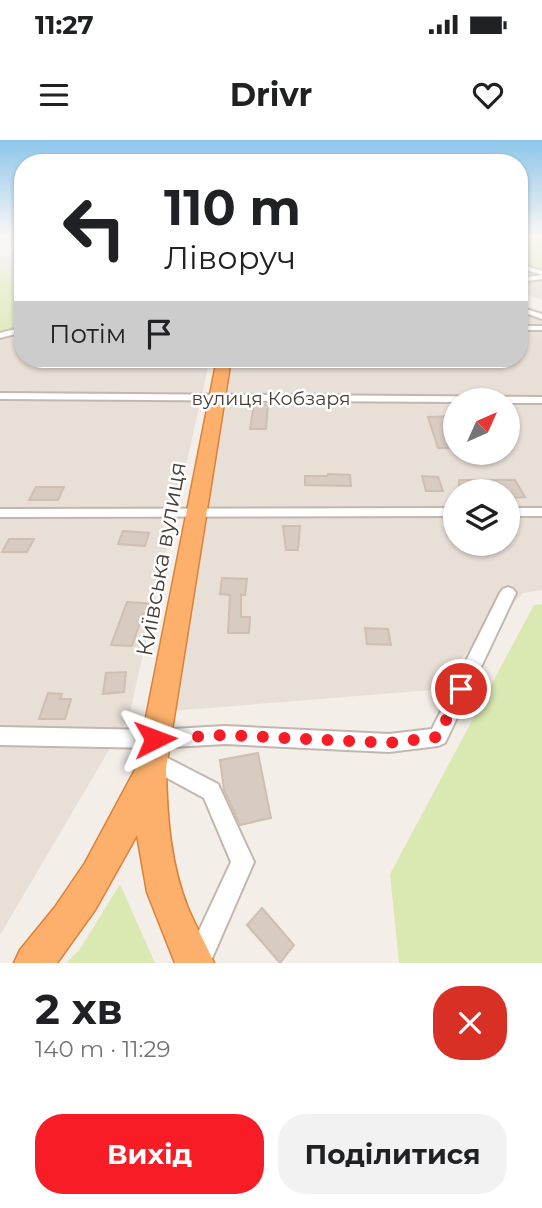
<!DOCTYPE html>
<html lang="uk">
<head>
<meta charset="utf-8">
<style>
  :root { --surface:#fff; --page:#f2f2f2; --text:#202124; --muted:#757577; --accent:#f71c26 }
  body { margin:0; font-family:Montserrat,sans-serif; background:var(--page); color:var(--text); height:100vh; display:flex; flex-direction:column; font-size:26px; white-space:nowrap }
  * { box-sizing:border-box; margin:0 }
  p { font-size:23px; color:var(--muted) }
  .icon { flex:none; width:38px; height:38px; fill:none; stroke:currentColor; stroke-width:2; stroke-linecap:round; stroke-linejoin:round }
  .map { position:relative; height:823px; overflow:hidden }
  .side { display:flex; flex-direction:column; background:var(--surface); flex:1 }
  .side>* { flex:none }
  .hud { position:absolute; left:14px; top:14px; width:514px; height:214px; border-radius:28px; box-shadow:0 2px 5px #0004; background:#fff; color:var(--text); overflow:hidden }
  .needle { width:46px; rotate:45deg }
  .buttons { position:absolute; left:443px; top:248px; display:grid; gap:14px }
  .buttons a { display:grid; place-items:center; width:77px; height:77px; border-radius:50%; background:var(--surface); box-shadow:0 2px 5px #0004; font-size:35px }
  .pin { position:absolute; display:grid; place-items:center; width:60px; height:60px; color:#fff; margin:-30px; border:4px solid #fff; border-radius:50%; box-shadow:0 2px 7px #0007 }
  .me { position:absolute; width:77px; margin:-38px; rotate:87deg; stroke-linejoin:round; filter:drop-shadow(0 0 5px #0008) }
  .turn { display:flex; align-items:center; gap:24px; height:147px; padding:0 35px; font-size:32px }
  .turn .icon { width:91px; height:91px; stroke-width:2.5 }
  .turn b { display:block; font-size:49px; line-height:60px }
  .then { display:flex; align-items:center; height:66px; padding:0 35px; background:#0003; gap:14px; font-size:26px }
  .round { display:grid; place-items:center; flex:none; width:74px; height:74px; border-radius:28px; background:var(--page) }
  .headline { display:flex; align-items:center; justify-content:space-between; height:119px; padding:0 35px }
  h1 { font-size:42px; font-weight:700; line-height:52px }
  .button { display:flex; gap:14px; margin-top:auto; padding:14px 35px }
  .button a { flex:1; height:80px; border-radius:28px; background:var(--accent); color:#fff; font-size:28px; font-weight:700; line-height:80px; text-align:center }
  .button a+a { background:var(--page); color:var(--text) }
  .status { display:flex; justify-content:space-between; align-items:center; height:49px; padding:0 35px; background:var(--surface); direction:ltr }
  .status svg { height:19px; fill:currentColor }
  header { display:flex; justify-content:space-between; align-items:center; height:91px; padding:0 35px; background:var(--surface); font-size:32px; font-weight:700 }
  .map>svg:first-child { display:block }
  .residential { fill:#e8dfd6; fill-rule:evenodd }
  .green { fill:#dae8b2 }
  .building { fill:#d8cbc1; stroke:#d0beb1; stroke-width:2 }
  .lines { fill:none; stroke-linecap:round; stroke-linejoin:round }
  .minor-casing { stroke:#c2b7ae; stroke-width:4 }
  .highway-casing { stroke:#dc813b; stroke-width:3 }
  .minor { fill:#fff; fill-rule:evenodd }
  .highway { fill:#fcb06b; fill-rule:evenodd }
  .route { stroke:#f71c26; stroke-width:12; stroke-dasharray:0 21.6 }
  .labels { text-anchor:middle; stroke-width:5; stroke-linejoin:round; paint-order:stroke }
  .far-street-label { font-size:19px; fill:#473e37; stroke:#fff }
  .street-label { font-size:23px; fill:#473e37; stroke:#fff }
</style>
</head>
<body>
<div class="status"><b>11:27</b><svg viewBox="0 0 49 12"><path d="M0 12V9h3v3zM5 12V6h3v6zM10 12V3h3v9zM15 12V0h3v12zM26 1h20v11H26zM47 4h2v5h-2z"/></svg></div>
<header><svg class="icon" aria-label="menu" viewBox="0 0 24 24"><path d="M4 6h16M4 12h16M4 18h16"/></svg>Drivr<svg class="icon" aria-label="heart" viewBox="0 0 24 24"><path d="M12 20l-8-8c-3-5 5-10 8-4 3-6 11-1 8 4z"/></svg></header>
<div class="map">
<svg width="542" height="823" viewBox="0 0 542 823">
  <rect width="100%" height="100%" fill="#f4eee8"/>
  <path class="residential" d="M23,110V142L0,129V117Z
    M520,127L542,135V160L520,152Z
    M520,172L542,179V450L523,453L432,550L171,571L230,219H520ZM455,261H508V313H455ZM455,352H508V404H455Z
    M23,188V219H210L129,576L0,795V194Z"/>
  <path class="green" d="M520,96H542V131L520,124Z
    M0,129L23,142V188L0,194Z
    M542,464V823H399L390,734L534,465Z
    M120,744L155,823H66L80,809Z"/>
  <path class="building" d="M254,264L268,265L266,289H250Z
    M455,276V308H438L428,277Z
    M328,334L350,335L351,346L305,345V336H327Z
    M422,336L438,337L443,351H426Z
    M459,340H515L525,357L508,358V352L504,351L459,348Z
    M36,347H64L58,360H29Z
    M283,386H300L298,410H286Z
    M123,391L149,393L145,406L118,404Z
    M9,399H34L27,412H2Z
    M222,438L247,439L245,455H241V477H250L249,493H228L230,455L220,454Z
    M127,462L157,464L153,474H143L132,506L111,505Z
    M365,488L388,489L391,505L367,504Z
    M126,532L124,552L103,554L106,533Z
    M48,553L62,554L60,559H71L65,579H39Z
    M258,613L271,678L240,685L224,650L220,620Z
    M262,768L294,805L280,823L247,785Z"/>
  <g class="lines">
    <defs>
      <path id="minor" d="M520,124L542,131V135L520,128Z
        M542,135V139L520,142V138Z
        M520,167L542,174V179L520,171Z
        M520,186H542V190H520Z
        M23,187V192L0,198V193Z
        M0,253L542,257V263H508V261L455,262L0,259Z
        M455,368V376L0,377V369Z
        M508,368H542V376H508Z
        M508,447L513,449L516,453L445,603L438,606L389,612L225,604L155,608L0,605V587L155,590L225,586L389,594L432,589L500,453L503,449Z
        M152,610L218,644L254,722L210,823H184L231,722L204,658L145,626L142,619L145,612Z"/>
      <path id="highway" d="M217,219H231L166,628C167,676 170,723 188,768C196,787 206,804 214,823H175L147,752L137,695L95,770L57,823H14L20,810L55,767L85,723L136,628Z"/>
    </defs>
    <use href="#minor" class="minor-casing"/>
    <use href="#highway" class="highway-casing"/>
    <use href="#minor" class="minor"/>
    <use href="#highway" class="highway"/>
  </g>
  <linearGradient id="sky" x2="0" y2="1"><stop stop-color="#8dc6eb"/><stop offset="0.45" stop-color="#faf7f5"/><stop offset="1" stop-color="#faf7f5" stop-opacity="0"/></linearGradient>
  <rect width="542" height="212" fill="url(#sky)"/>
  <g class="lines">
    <path class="route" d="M155,599L225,595L389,603L438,597L461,549"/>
  </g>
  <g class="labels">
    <g class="far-street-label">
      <text x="271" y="265">вулиця Кобзаря</text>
    </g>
    <g class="street-label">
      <text transform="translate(161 419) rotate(-80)" y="8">Київська вулиця</text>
    </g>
  </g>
</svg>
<div class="buttons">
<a><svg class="needle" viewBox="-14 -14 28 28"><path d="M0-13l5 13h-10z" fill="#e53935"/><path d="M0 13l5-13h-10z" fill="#757577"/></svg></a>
<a><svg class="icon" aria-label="layers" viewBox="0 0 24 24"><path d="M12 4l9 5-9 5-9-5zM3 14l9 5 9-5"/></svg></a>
</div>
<div class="pin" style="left:461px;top:549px;background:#d93025"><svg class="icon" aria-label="arrive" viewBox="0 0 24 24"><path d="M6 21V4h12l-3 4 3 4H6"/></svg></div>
<svg class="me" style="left:155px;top:599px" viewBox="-20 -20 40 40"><path d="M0-17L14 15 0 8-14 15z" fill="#f71c26" stroke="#fff" stroke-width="4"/></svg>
<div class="hud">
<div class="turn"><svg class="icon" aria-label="left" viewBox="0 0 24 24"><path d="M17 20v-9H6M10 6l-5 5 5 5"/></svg><div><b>110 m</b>Ліворуч</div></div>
<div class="then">Потім<svg class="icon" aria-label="arrive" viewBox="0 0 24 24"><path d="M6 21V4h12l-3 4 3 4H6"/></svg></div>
</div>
</div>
<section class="side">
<div class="headline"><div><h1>2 хв</h1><p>140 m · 11:29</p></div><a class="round" style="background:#d93025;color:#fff"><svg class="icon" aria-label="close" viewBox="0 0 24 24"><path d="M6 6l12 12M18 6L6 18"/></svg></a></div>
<div class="button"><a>Вихід</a><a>Поділитися</a></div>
</section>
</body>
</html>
